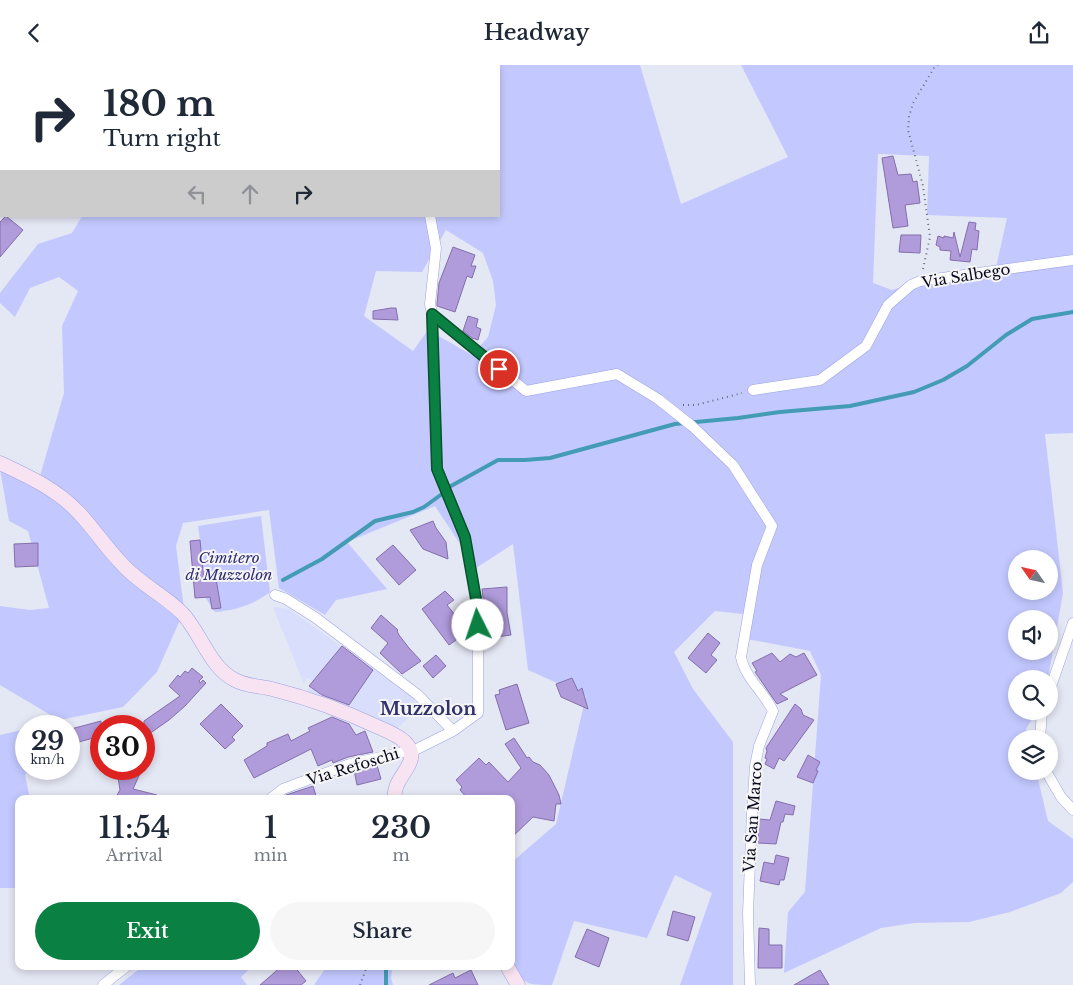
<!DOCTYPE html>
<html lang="en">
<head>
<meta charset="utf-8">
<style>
  :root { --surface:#fff; --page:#f6f6f7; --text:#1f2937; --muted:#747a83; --accent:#0b8043 }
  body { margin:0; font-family:"Libre Baskerville",serif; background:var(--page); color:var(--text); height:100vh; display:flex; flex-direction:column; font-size:19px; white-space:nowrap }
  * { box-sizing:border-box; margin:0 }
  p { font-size:16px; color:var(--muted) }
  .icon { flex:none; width:28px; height:28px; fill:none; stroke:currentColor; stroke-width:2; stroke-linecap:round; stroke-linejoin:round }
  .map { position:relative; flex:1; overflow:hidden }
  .drawer { position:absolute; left:15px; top:730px; width:500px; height:175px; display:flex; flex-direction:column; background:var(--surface); border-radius:10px; box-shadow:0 2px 8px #0003 }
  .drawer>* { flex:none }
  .guide { position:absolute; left:0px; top:0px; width:500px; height:152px; box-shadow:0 2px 8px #0003; background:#fff; color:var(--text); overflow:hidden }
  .needle { width:32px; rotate:304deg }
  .fabs { position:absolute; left:1008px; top:485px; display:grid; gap:10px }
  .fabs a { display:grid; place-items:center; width:50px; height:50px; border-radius:50%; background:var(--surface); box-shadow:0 2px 8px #0003; font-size:25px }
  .speed { position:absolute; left:15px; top:650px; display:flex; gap:10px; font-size:25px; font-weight:700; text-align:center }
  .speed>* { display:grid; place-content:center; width:65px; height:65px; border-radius:50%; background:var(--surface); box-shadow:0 2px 8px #0003; line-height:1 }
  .speed small { font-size:12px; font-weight:400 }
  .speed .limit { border:8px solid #d22; background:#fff; color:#111 }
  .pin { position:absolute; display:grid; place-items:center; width:42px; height:42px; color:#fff; margin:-21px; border:2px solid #fff; border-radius:50%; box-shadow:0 1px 5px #0007 }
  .me { position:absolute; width:55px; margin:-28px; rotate:356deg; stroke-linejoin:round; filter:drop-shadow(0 0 4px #0008) }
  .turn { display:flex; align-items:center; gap:18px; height:105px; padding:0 20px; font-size:22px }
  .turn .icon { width:65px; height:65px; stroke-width:2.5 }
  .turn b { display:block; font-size:35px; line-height:42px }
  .lanes { display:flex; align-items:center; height:48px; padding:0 20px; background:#0003; justify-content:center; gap:25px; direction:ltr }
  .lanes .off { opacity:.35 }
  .eta { display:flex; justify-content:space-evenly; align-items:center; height:85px; text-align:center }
  .eta b { font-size:30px; font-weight:600; line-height:35px }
  .action { display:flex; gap:10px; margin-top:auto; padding:10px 20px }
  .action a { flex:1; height:58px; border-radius:30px; background:var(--accent); color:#fff; font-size:20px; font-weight:600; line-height:58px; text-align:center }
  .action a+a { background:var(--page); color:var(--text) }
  header { display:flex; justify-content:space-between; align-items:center; height:65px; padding:0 20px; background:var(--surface); font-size:22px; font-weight:600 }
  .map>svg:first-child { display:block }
  .built { fill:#d9defc }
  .green { fill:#c3c9ff; fill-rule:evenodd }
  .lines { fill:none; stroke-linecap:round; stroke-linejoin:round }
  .stream { stroke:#439bb4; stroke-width:4 }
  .building { fill:#b09bdb; stroke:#846fac }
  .street-casing { stroke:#9ca3e3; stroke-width:11 }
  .secondary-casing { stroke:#9ca3e3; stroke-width:15 }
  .path { stroke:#6b6d7f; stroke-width:2; stroke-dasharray:1 4; stroke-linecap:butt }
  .street { stroke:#fff; stroke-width:10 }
  .secondary { stroke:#f7e3f1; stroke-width:14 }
  .route-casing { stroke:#07532c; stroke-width:12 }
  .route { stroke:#0b8043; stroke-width:9 }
  .labels { text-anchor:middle; stroke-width:4; stroke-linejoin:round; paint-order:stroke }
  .street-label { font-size:15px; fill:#08081f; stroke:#f5f5f5 }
  .park-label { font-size:15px; font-style:italic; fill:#2f2d76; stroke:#f5f5f5 }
  .quarter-label { font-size:18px; font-weight:bold; fill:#313269; stroke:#f5f5f5 }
</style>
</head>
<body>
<header><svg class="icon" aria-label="back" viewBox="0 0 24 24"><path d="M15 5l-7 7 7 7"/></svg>Headway<svg class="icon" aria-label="share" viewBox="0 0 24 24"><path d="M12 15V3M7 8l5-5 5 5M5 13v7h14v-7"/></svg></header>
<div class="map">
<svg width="1073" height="920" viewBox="0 0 1073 920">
  <rect width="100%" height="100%" fill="#e4e7f4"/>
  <path class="built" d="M273,542L289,544L412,632L415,636V643L412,649L399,662L392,666L310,634L307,626L313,616L307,613L304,619Z"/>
  <path class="green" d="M408,0H640L681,139L788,92L741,0H1073V368L1045,369L1063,528L1048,614H1016V646H1037L1026,664L1028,674H1016V706H1036L1048,756L1073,774V817L1061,828L1010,847L969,857L914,858L881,863L784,908L788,847L805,827L821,610L810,586L747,574L751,550L715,546L674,587L693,624L733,677V920H680L712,828L675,810L647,873L574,856L552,920C529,920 525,920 511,901V798L556,759L586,631L528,605L513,479L476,503L435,441L347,477L387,524L336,535L325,550L279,523L269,445L183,458L176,481L184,544L121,491L88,447L58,423L40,411L64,328L62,261L78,226L59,212L30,223L15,252L0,238V228L38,179L72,168L82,151H499V1H407ZM878,89L929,91L927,150L1007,153L995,207L920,216L892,225L873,218ZM446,165L483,188L493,216L496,240L488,272L472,290L428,265L413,286L364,251L376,206L422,207ZM1016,494H1049V526H1016ZM1016,554H1049V586H1016Z
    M0,404L40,425L73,451L109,496L139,523L180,555L157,607L123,642L60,655L61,661H36L59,655L0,620V541L30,545L49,543L28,466L9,456Z
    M261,451L270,527C253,540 236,545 215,547L205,532L195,533L190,476L200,475L198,461Z
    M26,664V704H29L25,710L30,734H19V823H0V670Z
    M143,901H253L241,912L247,920H119Z
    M327,901H393L391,913L393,920H314Z"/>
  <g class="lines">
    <path class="stream" d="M451,421L498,395H525L550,393L675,359L738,353L780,347L850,341L914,327L943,315L967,301L1006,270L1032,254L1073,247
      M283,515L322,494L375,456L413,447L424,442L442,429
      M386,920V901"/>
  </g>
  <path class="building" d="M893,91L898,110L911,109L913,117L917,116L920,138L905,140L908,161L893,163L882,93Z
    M6,151L23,165L0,192V157Z
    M969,157L976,158L975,165L979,166L977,185L972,184L970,197L950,195L951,186L940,185V182L936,180L938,171L944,173V171L953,173L954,167L960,192Z
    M901,170H921L920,188L899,187Z
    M453,182L475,190L471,201H476L472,213L467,211L455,247L437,241V239L439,218Z
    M391,243H396L398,255L373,254V246Z
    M468,251L478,254L476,262L481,264L478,275L472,273L463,266Z
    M433,456L436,463L446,477L448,494L423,484L410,465Z
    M200,475L204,516L216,514L221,543L212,544L210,532L195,533L190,476Z
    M38,478V501L15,502L14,479Z
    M393,480L416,505L399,520L376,494Z
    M507,522V548L511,570L488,573L482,524Z
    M445,526L454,535L447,540L459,555L466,551L471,560V564L449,580L422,544Z
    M381,550L398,565L397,566L399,570L409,583L421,596L402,609L380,588L388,578L371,563Z
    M708,568L720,578L711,590L717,595L706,608L688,593Z
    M342,581L373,605L349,640L322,630L309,621Z
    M772,588L780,597L790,589L796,592L804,588L817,610L780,629L788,634L777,639L755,607L757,606L752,598Z
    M436,590L446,601L433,613L423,601Z
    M192,603L203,612L199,616L200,618L203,615L206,618L185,641L169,655L149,669L154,684L144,689V656L180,631L169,621L178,610L180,612L185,606L188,608Z
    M572,613L578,626L582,623L588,644L561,632L556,619Z
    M517,619L529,658L506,665L495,630L500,629L499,625Z
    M221,639L243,661L232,672L235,675L225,684L200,659Z
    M795,639L801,644L803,650L814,655L784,696L779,693L774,704L765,699L767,694L765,693L767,686L766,683Z
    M332,652L349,659L356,670L365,666L373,687L348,692L333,698L332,695L318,701L311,684L254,713L244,695L267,681V678L288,669L291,676L310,666L308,663Z
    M101,656V671L75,678L71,664Z
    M514,673L527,693L529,692L533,697L540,700L549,710L559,730L561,739H556L554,756L533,752L511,773V734H468L460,725L462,722L456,715L479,693L486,700L489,697L508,717L521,703L505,679Z
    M808,690L820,697L816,705L818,706L813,718L797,712Z
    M377,700L381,714L357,720L354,705Z
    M120,704H142L133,724L157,730L156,734H125L117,730L120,725L118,712Z
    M313,721L317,734H282L286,730Z
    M776,736L795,741L793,750L785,749L783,757H781L776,779L758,778L759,754L770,755Z
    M776,790L789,793L784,815H780L779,820L760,816L764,797L774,799Z
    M673,846L695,852L688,876L667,870Z
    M759,863L769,864V880H782V903H758Z
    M587,864L609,873L599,902L575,892Z
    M282,901H294L306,916L301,920H260Z
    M471,905L478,920H429L453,908L455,913Z
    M820,905L829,920H794Z"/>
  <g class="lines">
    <defs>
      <path id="street" d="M399,0V1
        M432,249L526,326L617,309L658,334L692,361L733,400L772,461L757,500L741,592C745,613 764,627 773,646L759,681L755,701L752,747L748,848L750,920
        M753,325L820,315L866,281L888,240L911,220L920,216L1073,195
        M275,530L286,534L316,553L418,630L453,666
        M1049,627L1073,558
        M1040,674L1042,646
        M1046,706L1061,732L1073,745
        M270,734L283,724L350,699L417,684L453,666L478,648V545L465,472L437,404L432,249L430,239L436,183L430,151
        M103,920L127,901"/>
      <path id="secondary" d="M0,398C28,411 58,425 79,448C95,465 107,484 123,500C140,519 164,530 182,548C201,568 210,603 235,615C245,621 260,621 272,624C308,633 344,646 378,662C387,666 398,670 405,677C425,698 391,711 395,734
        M507,901L518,920"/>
    </defs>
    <use href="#street" class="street-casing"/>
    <use href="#secondary" class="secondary-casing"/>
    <path class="path" d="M420,1V0
      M923,204L930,172L923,121L908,65L909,52L913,38L934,3L938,0
      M683,340H696L742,328
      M360,920L367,901"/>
    <use href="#street" class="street"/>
    <use href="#secondary" class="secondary"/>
  </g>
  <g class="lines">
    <defs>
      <path id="route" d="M478,560V545L465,472L437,404L432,249L499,304"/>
    </defs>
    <use href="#route" class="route-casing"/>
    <use href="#route" class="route"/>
  </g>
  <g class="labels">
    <g class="street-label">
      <text transform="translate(966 211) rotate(-9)" y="5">Via Salbego</text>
      <text transform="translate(353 702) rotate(-17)" y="5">Via Refoschi</text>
      <text transform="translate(753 752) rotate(-86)" y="5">Via San Marco</text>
    </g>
    <g class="park-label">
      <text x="229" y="498">Cimitero<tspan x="229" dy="17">di Muzzolon</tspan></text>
    </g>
    <g class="quarter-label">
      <text x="428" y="650">Muzzolon</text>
    </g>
  </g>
</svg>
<div class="fabs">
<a><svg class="needle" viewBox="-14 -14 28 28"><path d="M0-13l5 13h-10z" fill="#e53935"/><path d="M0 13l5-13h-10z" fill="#747a83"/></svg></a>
<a><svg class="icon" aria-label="sound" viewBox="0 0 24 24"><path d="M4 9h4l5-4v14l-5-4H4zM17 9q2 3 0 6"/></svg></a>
<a><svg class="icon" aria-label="search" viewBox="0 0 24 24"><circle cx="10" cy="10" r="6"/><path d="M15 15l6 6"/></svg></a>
<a><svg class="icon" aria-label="layers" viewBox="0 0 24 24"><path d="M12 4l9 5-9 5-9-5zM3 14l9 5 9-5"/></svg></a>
</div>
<div class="speed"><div>29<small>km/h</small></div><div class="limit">30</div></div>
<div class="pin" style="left:499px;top:304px;background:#d93025"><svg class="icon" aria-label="arrive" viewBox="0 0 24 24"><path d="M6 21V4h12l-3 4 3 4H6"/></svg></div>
<svg class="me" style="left:478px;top:560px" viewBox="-20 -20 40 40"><circle r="19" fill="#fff"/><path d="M0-13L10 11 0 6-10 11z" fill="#0b8043"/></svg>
<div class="guide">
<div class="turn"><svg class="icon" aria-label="right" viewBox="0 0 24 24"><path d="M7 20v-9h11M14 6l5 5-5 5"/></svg><div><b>180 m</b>Turn right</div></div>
<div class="lanes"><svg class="icon off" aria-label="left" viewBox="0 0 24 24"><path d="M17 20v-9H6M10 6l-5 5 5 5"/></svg><svg class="icon off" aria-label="ahead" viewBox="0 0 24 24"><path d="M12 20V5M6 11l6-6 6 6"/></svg><svg class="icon" aria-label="right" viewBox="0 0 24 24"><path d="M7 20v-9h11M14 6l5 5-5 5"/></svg></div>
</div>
<section class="drawer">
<div class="eta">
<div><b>11:54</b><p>Arrival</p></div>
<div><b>1</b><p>min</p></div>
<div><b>230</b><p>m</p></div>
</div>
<div class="action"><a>Exit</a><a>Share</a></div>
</section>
</div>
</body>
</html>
